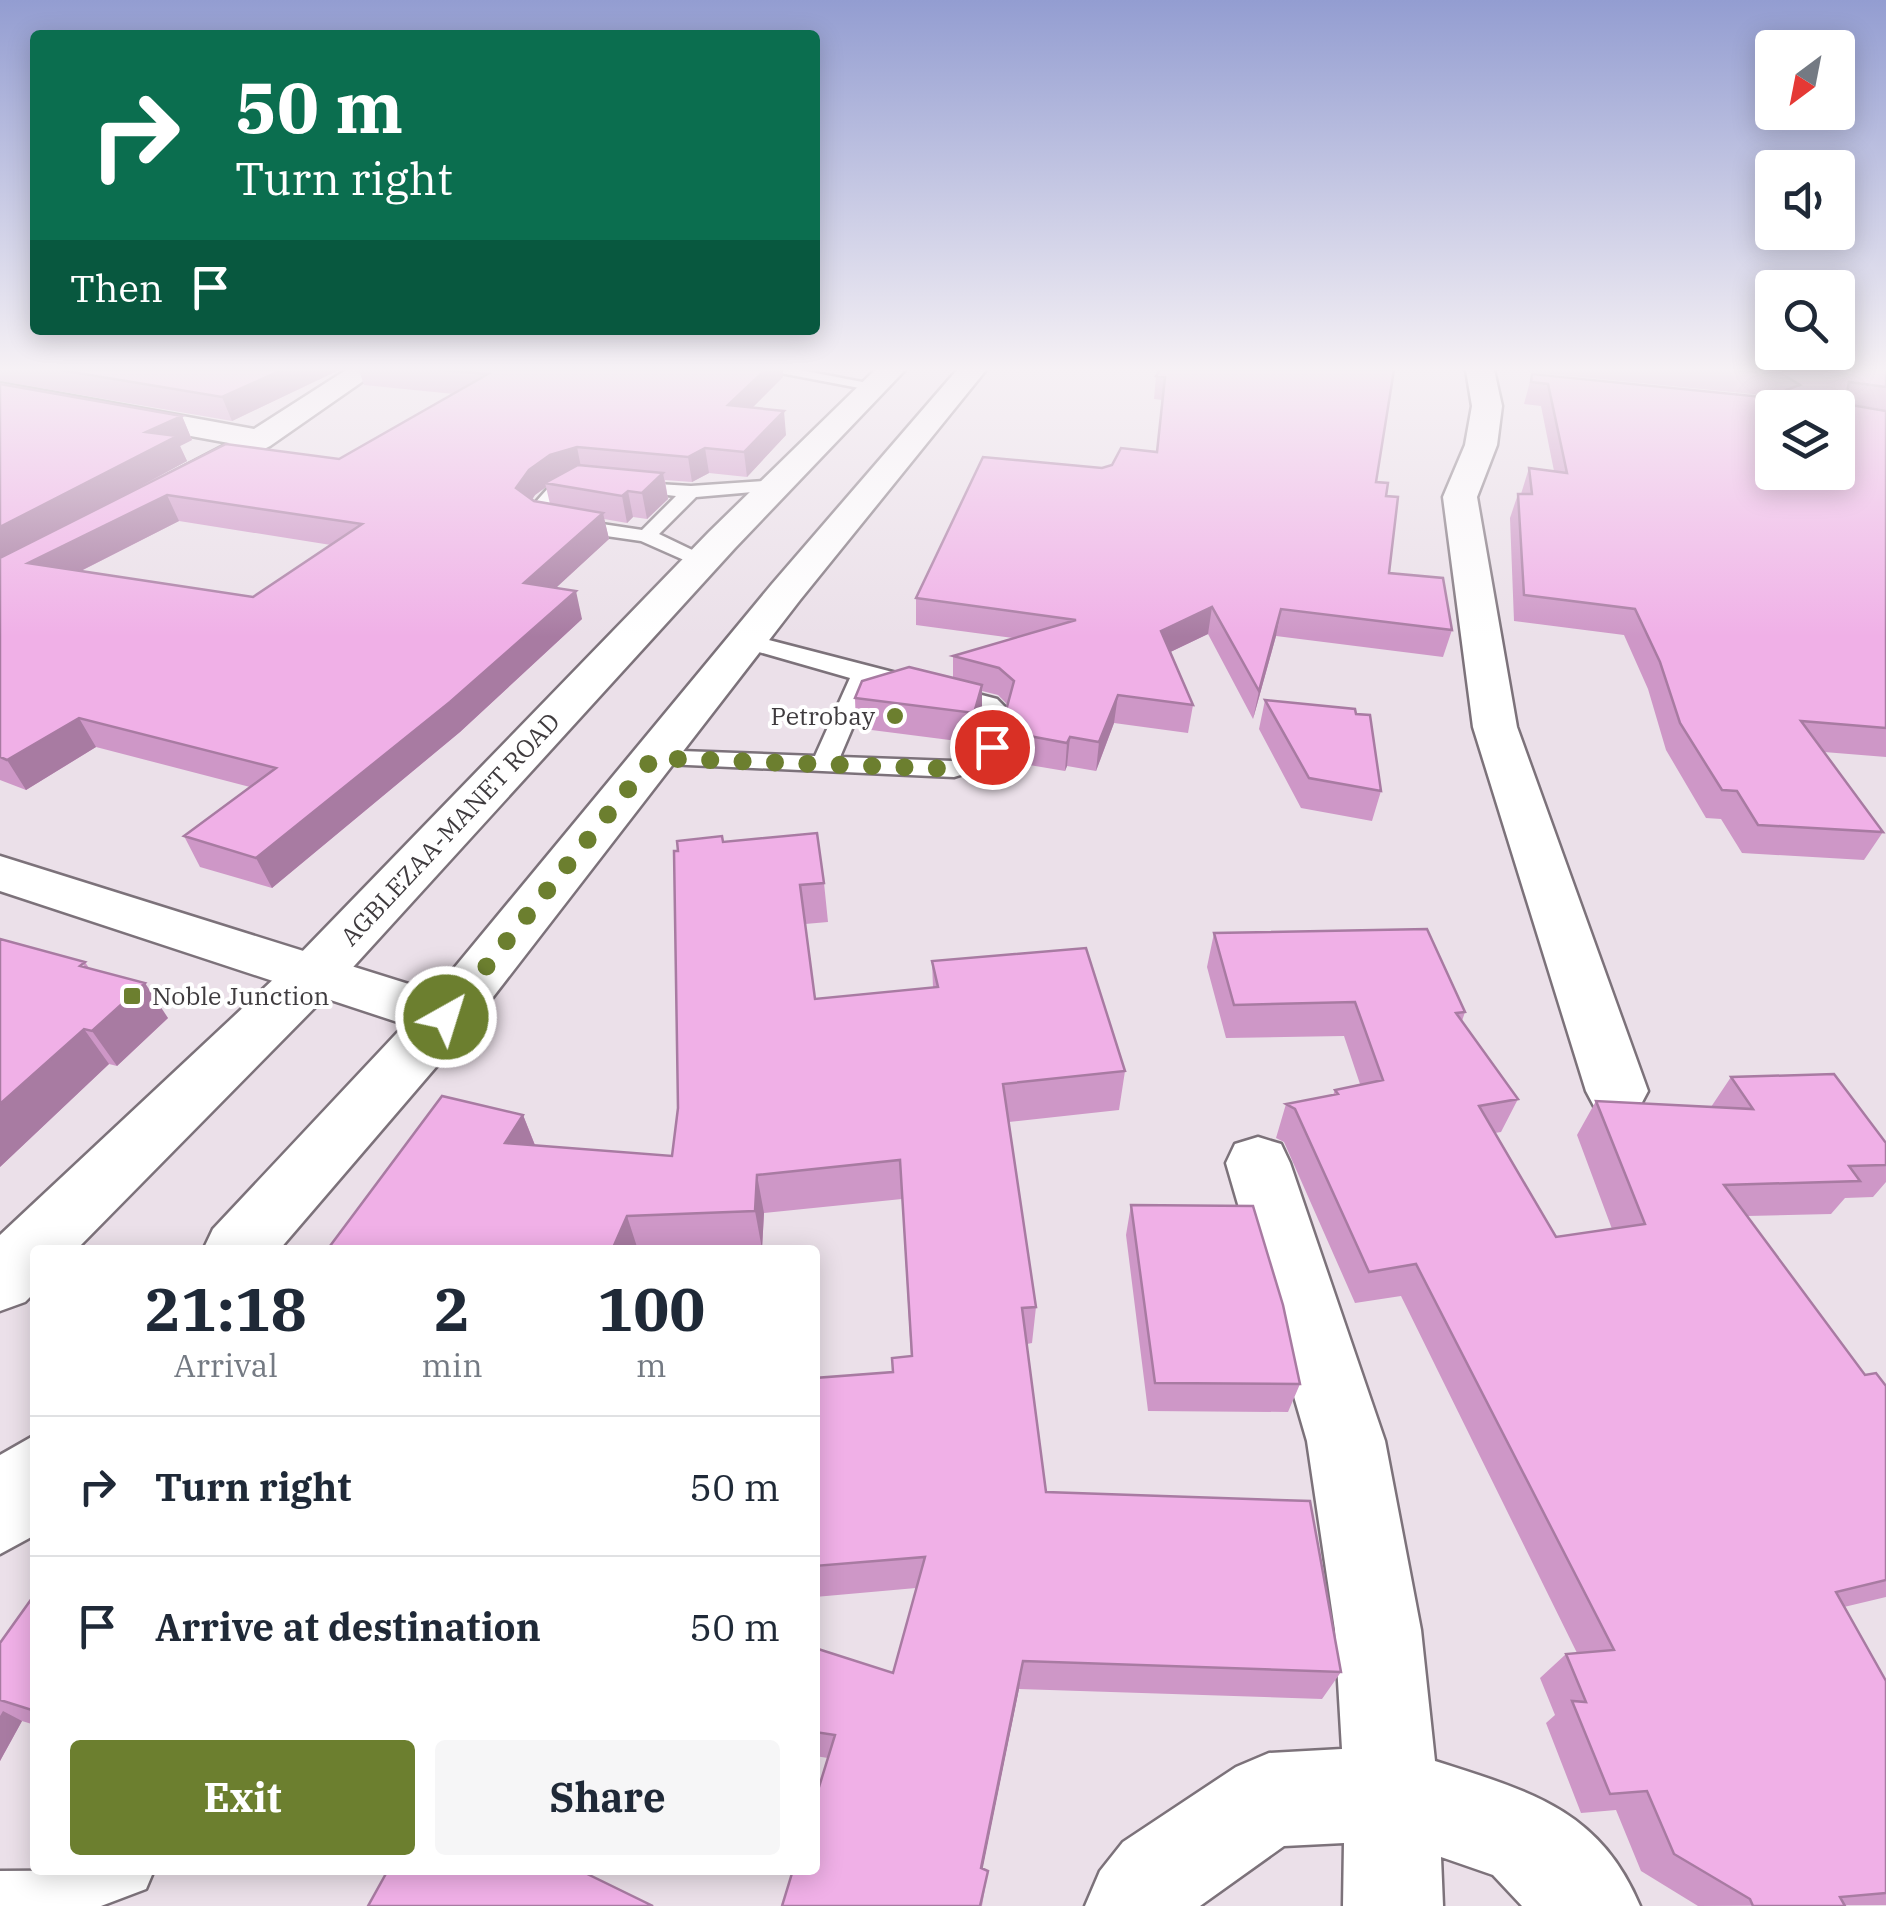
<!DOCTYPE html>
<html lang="en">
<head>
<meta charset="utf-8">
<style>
  :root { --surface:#fff; --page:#f6f6f7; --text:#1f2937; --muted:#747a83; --line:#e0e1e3; --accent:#6c7f2f }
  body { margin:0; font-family:"IBM Plex Serif",serif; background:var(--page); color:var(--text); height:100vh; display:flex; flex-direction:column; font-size:38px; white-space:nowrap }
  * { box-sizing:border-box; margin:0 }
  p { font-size:32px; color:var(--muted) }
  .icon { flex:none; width:55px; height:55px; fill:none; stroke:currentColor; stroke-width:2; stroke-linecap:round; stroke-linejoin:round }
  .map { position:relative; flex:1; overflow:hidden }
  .panel { position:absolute; left:30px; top:1245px; width:790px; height:630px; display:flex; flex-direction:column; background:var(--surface); border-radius:10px; box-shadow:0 5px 25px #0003 }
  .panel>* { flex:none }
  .top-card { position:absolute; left:30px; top:30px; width:790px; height:305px; border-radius:10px; box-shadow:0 5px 25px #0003; background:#0b6e4f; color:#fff; overflow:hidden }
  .needle { width:65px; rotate:212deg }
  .buttons { position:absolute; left:1755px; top:30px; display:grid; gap:20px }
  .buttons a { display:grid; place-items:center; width:100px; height:100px; border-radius:10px; background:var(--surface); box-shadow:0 5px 25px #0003; font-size:50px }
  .pin { position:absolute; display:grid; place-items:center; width:85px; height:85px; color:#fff; margin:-42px; border:5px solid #fff; border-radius:50%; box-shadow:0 2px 10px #0007 }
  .me { position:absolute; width:110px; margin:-55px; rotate:39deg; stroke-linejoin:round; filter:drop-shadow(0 0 8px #0008) }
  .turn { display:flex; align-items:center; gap:35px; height:210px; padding:0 40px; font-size:45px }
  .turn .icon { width:130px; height:130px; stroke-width:2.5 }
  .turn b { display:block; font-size:70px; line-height:85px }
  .then { display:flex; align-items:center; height:95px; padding:0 40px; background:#0003; gap:20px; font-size:38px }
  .eta { display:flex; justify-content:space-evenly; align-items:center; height:170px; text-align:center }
  .eta b { font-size:60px; font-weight:700; line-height:70px }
  .primary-button { display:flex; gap:20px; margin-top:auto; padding:20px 40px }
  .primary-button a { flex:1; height:115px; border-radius:10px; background:var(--accent); color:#fff; font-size:40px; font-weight:700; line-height:115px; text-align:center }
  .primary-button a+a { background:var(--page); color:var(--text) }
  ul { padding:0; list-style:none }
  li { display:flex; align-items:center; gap:30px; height:140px; padding:0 40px; border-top:2px solid var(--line) }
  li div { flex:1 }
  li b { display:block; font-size:38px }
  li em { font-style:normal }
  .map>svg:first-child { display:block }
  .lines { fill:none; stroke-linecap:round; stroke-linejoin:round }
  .service-casing { stroke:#7c727a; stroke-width:5 }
  .minor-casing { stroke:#7c727a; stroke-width:5 }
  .secondary-casing { stroke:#7c727a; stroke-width:5 }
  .service { fill:#fff; fill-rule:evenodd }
  .minor { fill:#fff; fill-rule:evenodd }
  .secondary { fill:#fff; fill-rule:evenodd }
  .wall { fill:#ce97c7; fill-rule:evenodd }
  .shaded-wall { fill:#a87ba2 }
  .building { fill:#f0b0e7; stroke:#a87ba2; stroke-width:2.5; fill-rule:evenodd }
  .route { stroke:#6c7f2f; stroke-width:18; stroke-dasharray:0 32.4 }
  .poi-dot { fill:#6c7f2f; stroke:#fff; stroke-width:4 }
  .labels { text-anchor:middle; stroke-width:8; stroke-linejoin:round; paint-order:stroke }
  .poi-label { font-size:25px; fill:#3f3b3e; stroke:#fff; text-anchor:end }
  .street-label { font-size:25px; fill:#3f3b3e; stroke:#fff }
</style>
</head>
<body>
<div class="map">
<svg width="1886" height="1906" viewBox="0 0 1886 1906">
  <rect width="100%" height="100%" fill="#ebe0e9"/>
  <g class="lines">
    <defs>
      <path id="service" d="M765,370H800L883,386L875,391Z
        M583,477L589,478V486L562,494L547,511L562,518L642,530L676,496L623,490V482L691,486L777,480L786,485L777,490L696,497L659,534L709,558L712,562L702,568L641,541L558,529L526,513L550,486Z
        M746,634L997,699L1010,712C1003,749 991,767 954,777L644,763L640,758L644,753L653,750L815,756L850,678L738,646V636ZM871,684L981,709L986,714L976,747L953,761L840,757Z
        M154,1870L146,1889L101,1906H0V1871Z"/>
      <path id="minor" d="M346,370H379L270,446L180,492L168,489L163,482L168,475L229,443L0,401V383L254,429Z
        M1466,370H1494L1502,406L1497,445L1477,497L1517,727L1648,1091L1639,1108L1617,1115L1595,1108L1586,1091L1473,727L1443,497L1465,445L1472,406Z
        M0,856L466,1002L475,1017L466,1032L446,1038L0,891Z
        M1258,1137L1281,1144L1290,1163L1385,1441L1421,1630L1435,1761C1528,1791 1599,1808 1640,1906H1522L1493,1875L1441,1857L1443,1906H1343L1344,1843L1284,1846L1200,1906H1085L1100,1871L1123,1842L1236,1767L1269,1753L1342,1749L1335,1630L1307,1441L1226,1163L1235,1144Z"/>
      <path id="secondary" d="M875,370H905L735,548L334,988L76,1250H35V1292L25,1302L0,1311V1235L294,960L709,532Z
        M957,370H986L800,600L466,1032L279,1250H203L213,1229L426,1002L772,584Z
        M35,1435V1535L0,1554V1455Z"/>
    </defs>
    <use href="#service" class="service-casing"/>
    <use href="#minor" class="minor-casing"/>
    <use href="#secondary" class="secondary-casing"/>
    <use href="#service" class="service"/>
    <use href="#minor" class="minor"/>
    <use href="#secondary" class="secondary"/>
  </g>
  <path class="wall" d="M0,370H339L232,421L0,381Z
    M359,370H783V377L753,407L786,435L747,477L709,473L692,482L665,480L668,499L647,519L633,517L627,523L604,519L609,539L555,588L582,619L460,732L272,888L200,867L184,836L250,787L96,747L26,790L0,780V384L182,416L192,440L180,446L187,461L125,495L339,459L454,394L364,385ZM546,487L550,504L532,500L535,495ZM179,521L331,545L253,597L81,571Z
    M1160,370L1376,482L1386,496L1389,573L1452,630L1443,657L1276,636L1253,719L1208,634L1170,652L1193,705L1188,733L1114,723L1096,771L1067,766L1065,771L1011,762L1012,748L1003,747L1004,718L1008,705L998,695L982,691V715L973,743L856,728L855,698L953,678V656L1013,638L916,625V598L1157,452L1163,400L1154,399L1156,376Z
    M1529,370H1886V757L1824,752L1883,832L1864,860L1742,853L1721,819L1706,818L1666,750L1648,689L1624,635L1514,621L1510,518L1518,494H1521L1529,468L1554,471L1541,406L1524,404L1532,374L1776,399L1772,396L1529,372Z
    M1265,700L1356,714L1381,791L1372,821L1301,808L1259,729Z
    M723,842L824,883L828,922L805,924L815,999L933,988L932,961L1125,1071L1119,1110L1009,1122L1036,1307L1032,1343L1027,1344L1046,1492L1341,1672L1322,1699L1019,1689L982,1869L988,1871L982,1906H782L828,1758L815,1756V1648L893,1673L916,1588L815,1597V1378L893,1372L911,1356L902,1199L764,1213L762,1249L327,1250L523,1115L535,1145L672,1156Z
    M1214,933L1465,1012L1462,1021L1518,1099L1501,1132L1495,1133L1556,1237L1612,1229L1577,1135L1596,1101L1711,1107L1731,1077L1886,1143V1182L1873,1197L1845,1198L1831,1214L1747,1216L1865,1375L1886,1386V1597L1844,1607L1886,1681V1905L1698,1906L1641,1871L1616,1810L1581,1813L1546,1723L1555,1715L1540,1678L1566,1654L1577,1653L1401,1296L1355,1303L1284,1142L1276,1138L1286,1104L1333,1095L1335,1090L1360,1084L1344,1036L1226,1038L1207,967Z
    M85,962L89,968L168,1018L117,1066L109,1064L0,1167Z
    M1131,1205L1300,1384L1288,1412L1148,1411L1126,1235Z
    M35,1594V1725L22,1721L0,1761V1643Z"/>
  <path class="shaded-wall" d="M282,370H339L232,421L222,397Z
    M765,370H783V377L731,429L728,405Z
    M784,411L786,435L747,477L744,452Z
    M182,416L192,440L180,446L187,461L0,562V527L146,432Z
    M577,447L582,472L545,483L546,487L535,495L522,514L516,488L529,470L550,455Z
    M705,448L709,473L692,482L688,457Z
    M663,473L668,499L647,519L642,493Z
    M628,491L633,517L627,523L622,496Z
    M167,495L179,521L43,590L28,563Z
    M603,513L609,539L531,611L524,583Z
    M576,591L582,619L460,732L272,888L256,858Z
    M1212,607L1208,634L1158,658L1161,631Z
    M1281,609L1276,636L1253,719L1259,691Z
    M982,685V715L973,743L974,713Z
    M1118,695L1114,723L1096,771L1099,742Z
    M79,718L96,747L26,790L7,760Z
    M1070,737L1067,766L1065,771L1067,743Z
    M145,983L168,1018L117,1066L92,1031Z
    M84,1029L109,1064L0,1167V1104Z
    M523,1115L538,1153L505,1143Z
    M757,1175L764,1213L762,1249L755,1211Z
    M627,1216L638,1250H612Z
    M1023,1661L1019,1689L979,1887L981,1868Z
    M3,1711L22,1721L0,1761V1716Z"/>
  <path class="building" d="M60,370H282L222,397Z
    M440,370H765L728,405L784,411L744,452L705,448L688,457L577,447L550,455L529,470L516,488L534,501L603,513L524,583L576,591L450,702L256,858L184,836L276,768L79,718L7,760L0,757V558L226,444L339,459L488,374ZM167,495L362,524L253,597L28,563Z
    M1160,370H1394L1376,482L1388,483L1386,496L1398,497L1389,573L1443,578L1452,630L1281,609L1259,691L1212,607L1161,631L1193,705L1118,695L1099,742L1070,737L1067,743L1013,733L1019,720L1004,718L1014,681L999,668L953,656L1076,620L916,598L983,457L1102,468L1112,465L1121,448L1157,452L1165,377L1156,376Z
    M1733,370H1886V387L1849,382L1845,404L1886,411V728L1801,721L1883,832L1758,825L1737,791L1722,790L1680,723L1660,662L1635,609L1524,595L1518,494H1532L1529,468L1567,473L1548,384L1531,382L1532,374L1782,399L1786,390L1800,385L1782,374ZM1772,408H1838V472H1772Z
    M0,384L182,416L146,432L177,436L0,527Z
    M578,465L663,473L642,493L628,491L622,496L545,483Z
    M909,667L982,685L974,713L855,698L862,681Z
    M1265,700L1355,709L1356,714L1370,715L1381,791L1309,778Z
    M817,833L824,883L800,885L815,999L938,987L932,961L1086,948L1125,1071L1003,1084L1036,1307L1022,1308L1046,1492L1310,1501L1341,1672L1023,1661L981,1868L988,1871L980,1906H782L793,1870H815V1800L835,1735L815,1732V1648L893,1673L925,1557L815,1566V1378L893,1372L892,1358L912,1356L900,1160L757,1175L755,1211L627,1216L612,1250H327L442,1096L523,1115L505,1143L672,1156L678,1108L674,851H678L677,841L722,836L723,842Z
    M1427,929L1465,1012L1456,1013L1518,1099L1479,1106L1556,1237L1645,1224L1596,1101L1753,1109L1731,1077L1834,1074L1886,1143V1165L1849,1166L1860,1181L1724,1185L1865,1375L1876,1373L1886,1386V1580L1836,1592L1886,1681V1893L1840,1897L1845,1906H1753L1750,1899L1674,1854L1647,1791L1610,1794L1572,1701L1586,1702L1566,1654L1614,1650L1416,1264L1369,1272L1295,1109L1286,1104L1338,1094L1335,1090L1383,1080L1355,1002L1234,1005L1214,933Z
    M0,939L85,962L80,966L145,983L92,1031L84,1029L0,1104Z
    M1131,1205L1253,1206L1283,1305L1300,1384L1155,1383Z
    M35,1594V1711L0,1700V1643Z
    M388,1870H579L653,1906H368Z"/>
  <linearGradient id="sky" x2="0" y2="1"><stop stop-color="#939dd1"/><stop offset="0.58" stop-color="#f6f1f5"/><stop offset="1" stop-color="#f6f1f5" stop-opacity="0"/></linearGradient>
  <rect width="1886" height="637" fill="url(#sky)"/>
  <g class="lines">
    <path class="route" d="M446,1017L653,758L954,769L981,760L992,747"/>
  </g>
  <g class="poi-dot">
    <circle cx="895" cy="716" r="10"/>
    <rect x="122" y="986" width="20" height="20" rx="5"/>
  </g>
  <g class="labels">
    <g class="poi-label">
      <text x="875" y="725">Petrobay</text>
      <text x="152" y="1005" text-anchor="start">Noble Junction</text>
    </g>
    <g class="street-label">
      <text transform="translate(450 829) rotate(-47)" y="9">AGBLEZAA-MANET ROAD</text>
    </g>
  </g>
</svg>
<div class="buttons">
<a><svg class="needle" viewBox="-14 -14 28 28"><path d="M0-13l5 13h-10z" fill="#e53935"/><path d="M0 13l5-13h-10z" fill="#747a83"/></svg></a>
<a><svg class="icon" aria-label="sound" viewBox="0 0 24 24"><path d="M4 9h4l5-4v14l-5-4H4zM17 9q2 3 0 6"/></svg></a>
<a><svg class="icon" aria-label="search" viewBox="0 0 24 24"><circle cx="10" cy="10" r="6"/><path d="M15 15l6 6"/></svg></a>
<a><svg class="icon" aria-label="layers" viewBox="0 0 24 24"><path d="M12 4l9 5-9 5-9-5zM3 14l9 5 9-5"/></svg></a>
</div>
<div class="pin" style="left:992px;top:747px;background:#d93025"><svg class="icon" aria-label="arrive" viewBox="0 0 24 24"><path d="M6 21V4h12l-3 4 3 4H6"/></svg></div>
<svg class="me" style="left:446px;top:1017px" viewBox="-20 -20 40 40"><circle r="17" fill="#6c7f2f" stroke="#fff" stroke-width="3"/><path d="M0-11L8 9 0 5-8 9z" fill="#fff"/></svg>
<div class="top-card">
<div class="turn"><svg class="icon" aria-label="right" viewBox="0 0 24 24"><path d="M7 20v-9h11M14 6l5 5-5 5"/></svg><div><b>50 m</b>Turn right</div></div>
<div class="then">Then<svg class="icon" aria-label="arrive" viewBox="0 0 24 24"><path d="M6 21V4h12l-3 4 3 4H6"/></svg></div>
</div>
<section class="panel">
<div class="eta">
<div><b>21:18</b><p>Arrival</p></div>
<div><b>2</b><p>min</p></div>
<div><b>100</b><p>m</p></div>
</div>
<ul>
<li><svg class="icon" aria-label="right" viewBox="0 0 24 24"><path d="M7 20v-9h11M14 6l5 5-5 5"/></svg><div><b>Turn right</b></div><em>50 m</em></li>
<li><svg class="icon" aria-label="arrive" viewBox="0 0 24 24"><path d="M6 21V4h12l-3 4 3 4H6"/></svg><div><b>Arrive at destination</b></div><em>50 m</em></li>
</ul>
<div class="primary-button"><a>Exit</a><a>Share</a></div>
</section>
</div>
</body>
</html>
